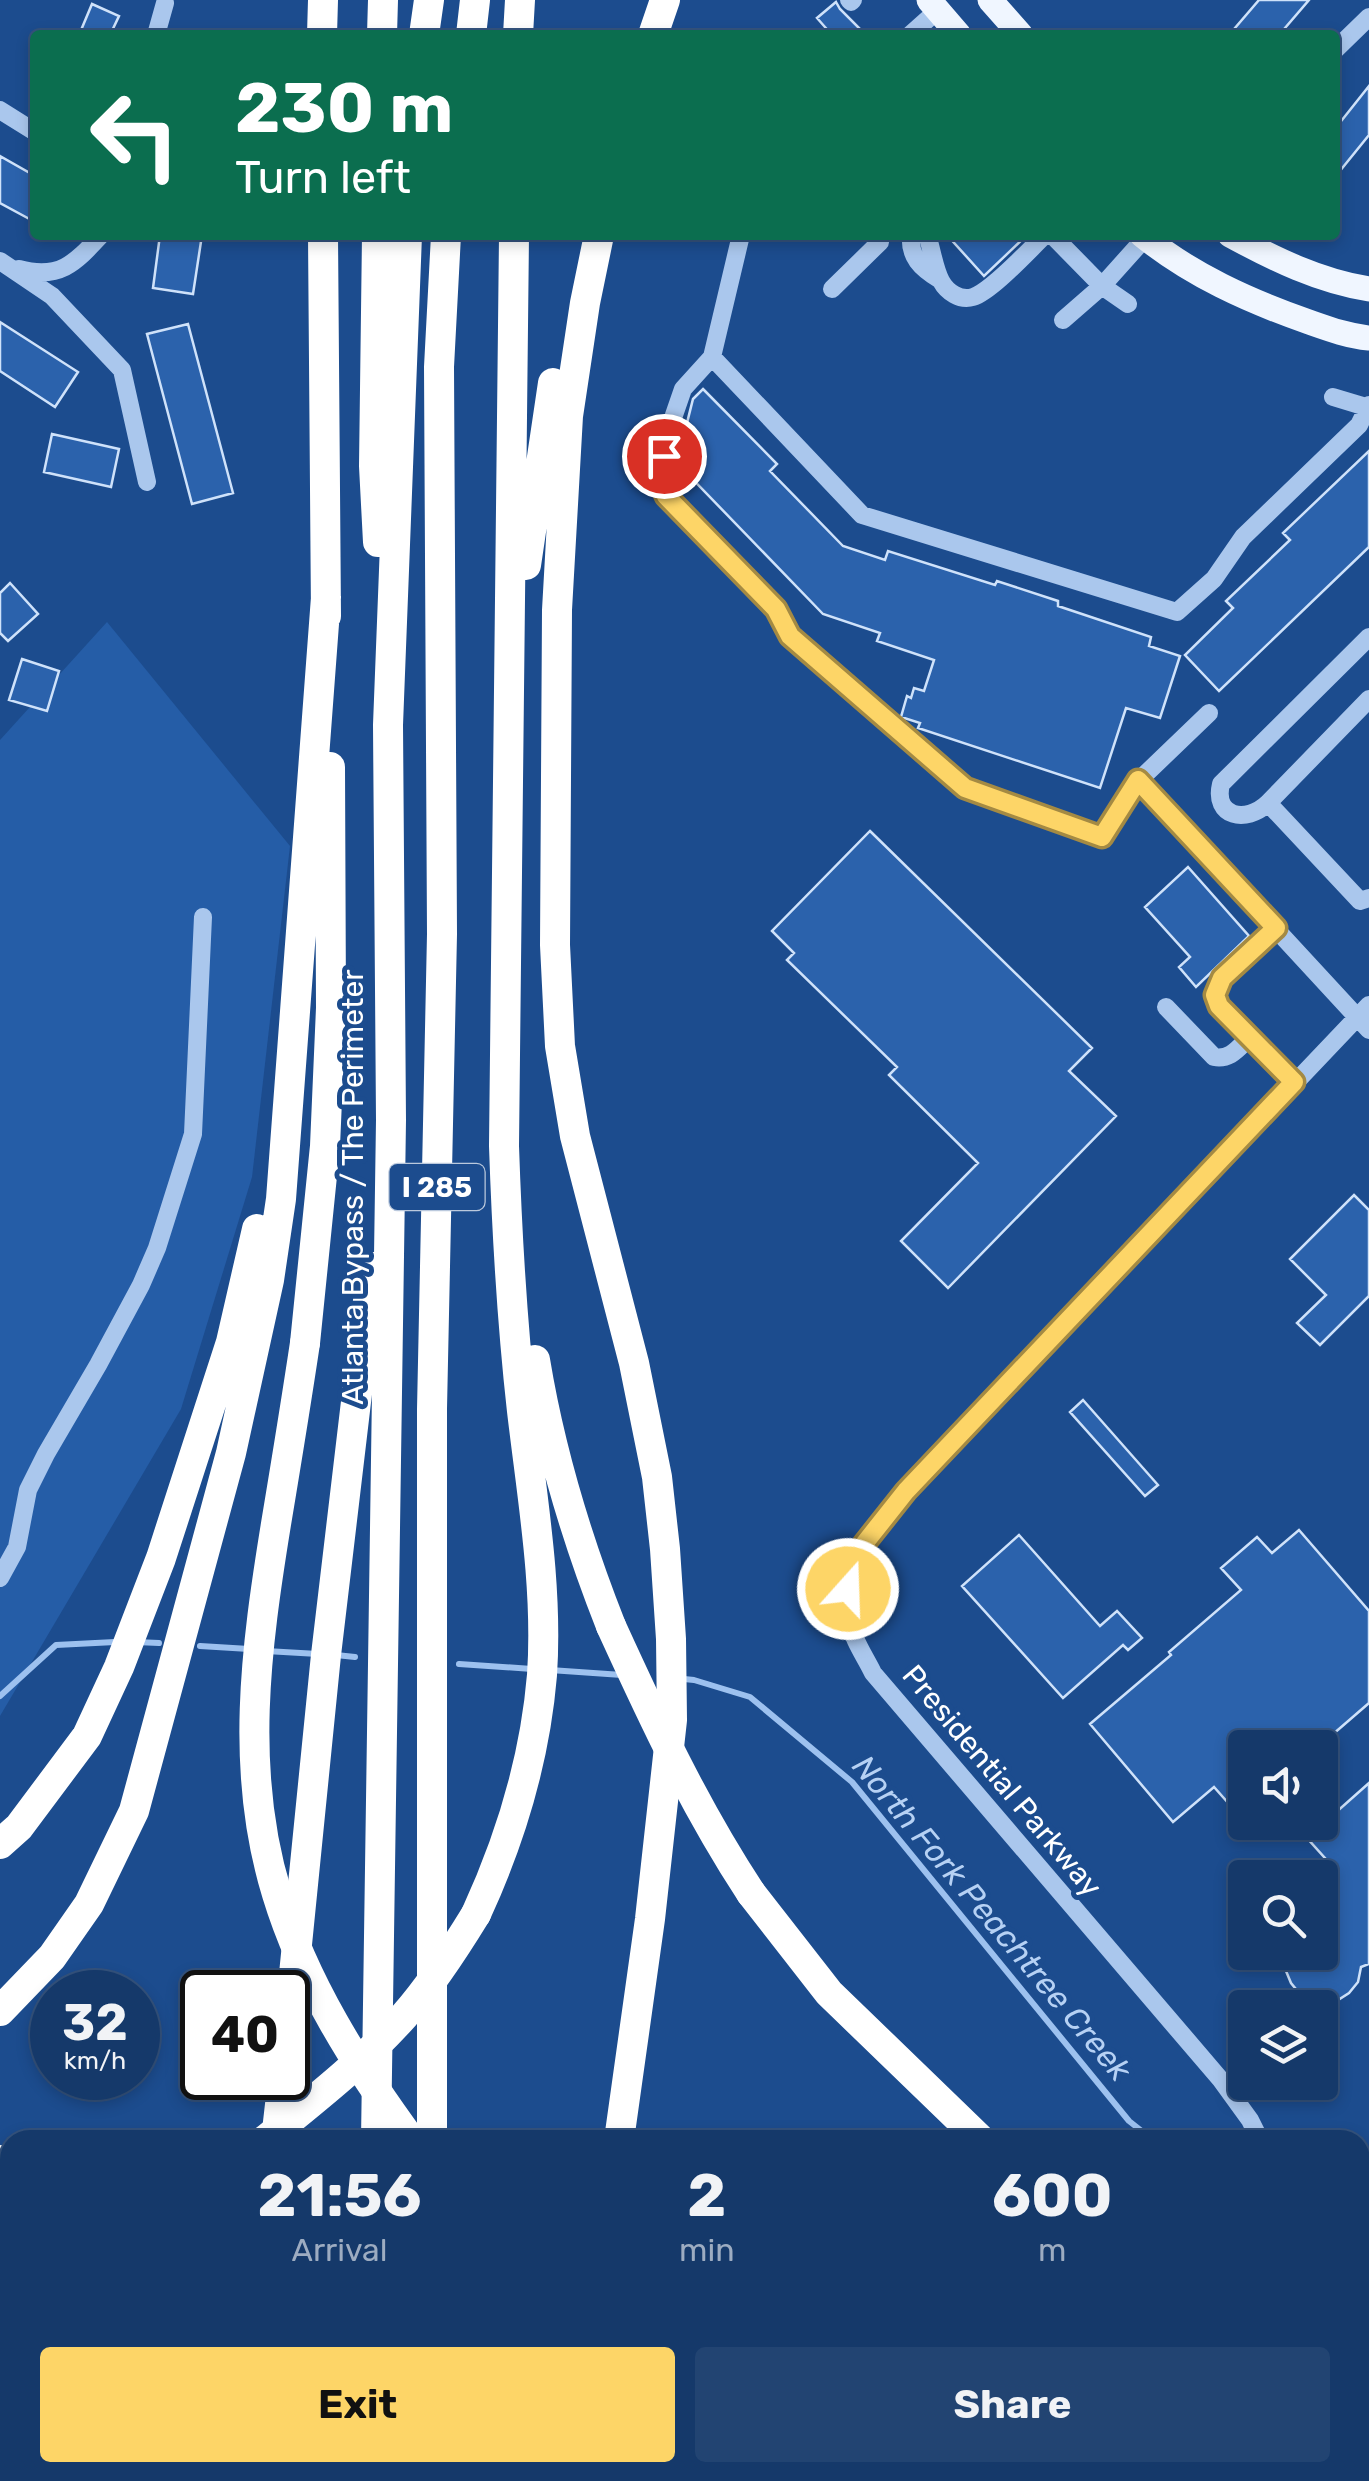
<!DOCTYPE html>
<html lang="en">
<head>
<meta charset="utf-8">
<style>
  :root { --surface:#15396a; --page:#224472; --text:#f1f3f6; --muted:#9dacc1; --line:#34537e; --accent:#fdd567 }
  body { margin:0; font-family:Rubik,sans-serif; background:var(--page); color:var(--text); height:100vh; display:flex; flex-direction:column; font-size:38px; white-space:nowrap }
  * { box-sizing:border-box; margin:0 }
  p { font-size:32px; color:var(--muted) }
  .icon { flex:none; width:55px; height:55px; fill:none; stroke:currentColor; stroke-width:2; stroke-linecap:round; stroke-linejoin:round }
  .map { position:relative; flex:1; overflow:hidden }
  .panel { position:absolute; left:0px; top:2130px; width:1370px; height:352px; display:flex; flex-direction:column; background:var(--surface); border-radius:30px 30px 0 0; box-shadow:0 5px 15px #0003,0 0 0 2px var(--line) }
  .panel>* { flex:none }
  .top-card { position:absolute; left:30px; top:30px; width:1310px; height:210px; border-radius:10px; box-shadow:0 5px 15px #0003,0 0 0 2px var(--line); background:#0b6e4f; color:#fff; overflow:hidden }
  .tools { position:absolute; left:1228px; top:1730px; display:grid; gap:20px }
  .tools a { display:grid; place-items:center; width:110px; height:110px; border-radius:10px; background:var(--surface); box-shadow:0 5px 15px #0003,0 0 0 2px var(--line); font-size:50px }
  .speed { position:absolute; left:30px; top:1970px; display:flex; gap:20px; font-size:50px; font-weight:700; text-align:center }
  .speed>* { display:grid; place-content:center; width:130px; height:130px; border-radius:50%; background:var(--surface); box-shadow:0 5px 15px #0003,0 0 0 2px var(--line); line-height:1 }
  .speed small { font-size:25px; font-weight:400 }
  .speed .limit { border:5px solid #111; border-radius:15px; background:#fff; color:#111 }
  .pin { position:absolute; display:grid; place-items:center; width:85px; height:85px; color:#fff; margin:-42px; border:5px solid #fff; border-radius:50%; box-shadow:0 2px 10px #0007 }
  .me { position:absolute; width:110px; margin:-55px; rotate:20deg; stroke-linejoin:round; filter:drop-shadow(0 0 8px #0008) }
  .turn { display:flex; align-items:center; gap:35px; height:210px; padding:0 40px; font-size:45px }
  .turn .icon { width:130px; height:130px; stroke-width:2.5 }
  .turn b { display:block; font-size:70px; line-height:85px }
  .eta { display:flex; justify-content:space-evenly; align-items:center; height:170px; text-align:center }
  .eta b { font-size:60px; font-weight:700; line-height:70px }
  .button { display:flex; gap:20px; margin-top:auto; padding:20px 40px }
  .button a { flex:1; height:115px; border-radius:10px; background:var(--accent); color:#111; font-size:40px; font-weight:700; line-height:115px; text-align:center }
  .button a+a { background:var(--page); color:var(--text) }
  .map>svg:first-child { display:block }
  .green { fill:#255da7 }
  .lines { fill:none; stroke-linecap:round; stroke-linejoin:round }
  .stream { stroke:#9dc1ef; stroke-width:6 }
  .building { fill:#2b62ac; stroke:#cfe2fa; stroke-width:2.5 }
  .path { stroke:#aac7ed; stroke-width:4; stroke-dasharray:5 8; stroke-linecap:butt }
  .minor { stroke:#aac7ed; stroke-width:18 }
  .major { stroke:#f0f6ff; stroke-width:25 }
  .highway { stroke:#fff; stroke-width:30 }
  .highway-bridge { stroke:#fff; stroke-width:30 }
  .route-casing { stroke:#a48a43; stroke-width:25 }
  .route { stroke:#fdd567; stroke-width:18 }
  .labels { text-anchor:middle; stroke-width:10; stroke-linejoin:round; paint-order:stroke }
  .shield { fill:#1c4c8e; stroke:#bbc9dd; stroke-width:2.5 }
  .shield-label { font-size:28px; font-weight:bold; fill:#fff }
  .street-label { font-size:30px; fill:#fff; stroke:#1c4c8e }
  .water-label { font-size:32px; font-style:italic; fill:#b6d1f4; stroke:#1c4c8e }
</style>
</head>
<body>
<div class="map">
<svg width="1369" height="2481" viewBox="0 0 1369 2481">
  <rect width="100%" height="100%" fill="#1c4c8e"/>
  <path class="green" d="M107,622L290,846L252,1177L181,1409L0,1716V740Z"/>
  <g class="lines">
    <path class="stream" d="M136,1642L159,1643
      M200,1646L249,1649
      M266,1651L318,1654
      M336,1655L355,1657
      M459,1664L532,1669
      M550,1670L622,1675
      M684,1679L694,1680L750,1697L852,1782L1129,2121L1153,2140
      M0,1696L56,1645L115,1642
      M1360,2236L1369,2239"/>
  </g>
  <path class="building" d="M1259,0H1309L1279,35H1229Z
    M836,2L840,9L866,35H832L817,18Z
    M92,4L119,16L110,35H79Z
    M1369,86V135L1335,177V114L1342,120Z
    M0,156L35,176V222L0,203Z
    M160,235H202L193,294L153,288Z
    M947,235H1027L984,276Z
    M0,322L78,372L55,407L0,371Z
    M188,324L233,493L192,504L147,334Z
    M703,389L777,464L770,471L843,546L885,560L888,551L995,585L997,581L1058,601V606L1151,637L1149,646L1180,656L1160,718L1126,708L1100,788L918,728L920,723L901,717L907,696L911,698L914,688L924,691L934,660L877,641L880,633L823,614L677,463L693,399Z
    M52,434L119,449L111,487L44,472Z
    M1369,451V547L1219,691L1185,655L1233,608L1226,601L1290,540L1283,533Z
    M10,583L38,614L8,641L0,633V593Z
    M22,659L59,671L47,711L9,700Z
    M870,831L1092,1048L1069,1071L1116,1116L948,1288L901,1241L978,1163L889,1075L897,1067L787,960L794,953L772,931Z
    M1188,867L1249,936L1196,987L1179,967L1190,957L1145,907Z
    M1354,1195L1369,1210V1296L1320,1345L1297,1323L1326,1295L1290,1259Z
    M1083,1400L1158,1485L1145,1496L1070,1412Z
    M1299,1530L1369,1611V1703L1317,1748H1245V1822L1214,1787L1173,1822L1090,1724L1171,1655L1169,1652L1241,1590L1221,1568L1257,1537L1272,1553Z
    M1019,1535L1100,1626L1117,1611L1142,1638L1128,1650L1123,1645L1063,1698L962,1586Z
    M1369,1783V1964L1361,1967L1358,1982L1349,1993L1338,2000L1324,2003L1311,2000L1300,1994L1291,1983L1286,1971L1287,1952H1320V1872L1333,1867L1307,1838Z"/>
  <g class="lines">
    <path class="path" d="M10,2401L5,2453L10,2463
      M44,2472L80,2481"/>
    <path class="minor" d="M849,0L851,2L853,0
      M156,35L165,3
      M910,35L938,10
      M1335,50L1369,17
      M0,110L35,132
      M741,235L712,357L683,389L674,415L665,456L661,484L666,496L776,609L790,636L965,789L1102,837L1132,787L1209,713
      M911,235C909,257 921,268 939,279
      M927,235C932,249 934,268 941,281C947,292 960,301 973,297C992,291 1029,250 1045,235
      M1052,235L1102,286L1128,304
      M0,261L52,296L122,370L147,482
      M19,269C60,280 75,263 101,235
      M832,289L880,242L874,235
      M1063,320L1102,286L1145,238
      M712,357L862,515L1177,612L1214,579L1243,537L1359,425L1369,405
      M1333,397L1369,408
      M1369,699L1268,803L1360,901L1369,898
      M1138,780L1369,1030
      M1268,803C1246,824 1213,817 1221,784L1369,637
      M1276,928L1222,978L1215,995L1219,1005L1294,1082
      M1166,1007L1214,1057C1231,1060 1238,1048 1250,1037
      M0,1578L17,1547L28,1490L46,1454L98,1365L141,1285L157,1248L193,1134L203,917
      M1260,2140L1250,2120L1221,2080L873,1673C866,1658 853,1640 850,1623C840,1566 874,1532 907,1491L1369,1005
      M1360,2343L1369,2353"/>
    <path class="major" d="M929,0L959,35
      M990,0L1021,35
      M1142,235C1191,275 1249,301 1309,322C1329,329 1348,336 1369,338
      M1230,235C1274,259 1319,281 1369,289"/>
    <path class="highway" d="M322,35L323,0
      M382,35L383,0
      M424,35L429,0
      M471,35L475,0
      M518,35L520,0
      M653,35L665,0
      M323,235L326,616
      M377,235L374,466L378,542
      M599,235L585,303L568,416L557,610L555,945L560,1046L575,1136L634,1363L657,1477L665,1549L671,1639L672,1720L650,1919L619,2140
      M526,565L553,383
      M305,1343L325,1146L331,1008L330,767
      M535,1360C550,1451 577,1540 611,1626
      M0,1844L19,1827L87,1736L119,1667L161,1558L231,1342L257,1229
      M751,1893L829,1993L981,2140
      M476,1914C511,1838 535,1759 542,1675C548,1587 532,1497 522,1411C512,1322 507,1235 504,1146L514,235
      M0,2011L52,1957L89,1904L134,1811L231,1453L269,1280L281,1199L326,597
      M288,2034L326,1655L372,1267
      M276,2140L283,2078
      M376,2140L391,1120L388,725L407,235
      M432,2140V1409L442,934L439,367L446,235
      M0,2160L10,2165
      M0,2232L10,2239
      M0,2261L10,2263
      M0,2318L10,2313
      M0,2344L10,2339
      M1360,2408L1369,2413
      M1360,2438L1369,2441
      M271,2472L280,2481
      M450,2472L451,2481
      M688,2472L729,2481
      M1039,2472L1081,2481
      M1233,2472L1266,2481
      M232,2481L234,2472
      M371,2481V2472
      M426,2481V2472
      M569,2481L570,2472
      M639,2481L650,2472"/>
    <path class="highway-bridge" d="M305,1343C296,1403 286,1464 276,1524C256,1647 239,1771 277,1894C304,1983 356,2065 411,2140
      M611,1626C653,1718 695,1808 751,1893
      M265,2140C313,2101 363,2062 404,2016C432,1984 454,1950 476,1914"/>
  </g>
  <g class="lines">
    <defs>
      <path id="route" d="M664,456L661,484L666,496L776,609L790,636L965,788L1102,837L1138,780L1276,928L1222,978L1215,995L1219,1006L1294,1082L906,1491L864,1544L848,1589"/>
    </defs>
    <use href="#route" class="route-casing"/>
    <use href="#route" class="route"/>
  </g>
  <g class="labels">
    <rect class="shield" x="389.5" y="1164" width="95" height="46" rx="8"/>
    <g class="shield-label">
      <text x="437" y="1197">I 285</text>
    </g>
    <g class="street-label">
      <text transform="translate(353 1187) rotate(-90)" y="10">Atlanta Bypass / The Perimeter</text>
      <text transform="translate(1002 1781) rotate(50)" y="10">Presidential Parkway</text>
    </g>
    <g class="water-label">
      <text transform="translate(992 1918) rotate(50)" y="11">North Fork Peachtree Creek</text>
    </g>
  </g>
</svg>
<div class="tools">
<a><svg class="icon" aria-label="sound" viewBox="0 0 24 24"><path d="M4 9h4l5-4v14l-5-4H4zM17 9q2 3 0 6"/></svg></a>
<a><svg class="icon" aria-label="search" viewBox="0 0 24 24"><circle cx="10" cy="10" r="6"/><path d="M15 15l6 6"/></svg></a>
<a><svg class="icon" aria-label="layers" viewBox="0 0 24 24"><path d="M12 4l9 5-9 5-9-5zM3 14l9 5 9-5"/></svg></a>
</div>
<div class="speed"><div>32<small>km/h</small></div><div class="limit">40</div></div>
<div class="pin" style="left:664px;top:456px;background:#d93025"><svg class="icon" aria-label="arrive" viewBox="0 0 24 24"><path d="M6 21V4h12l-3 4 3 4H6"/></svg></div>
<svg class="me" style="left:848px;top:1589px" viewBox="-20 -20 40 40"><circle r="17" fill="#fdd567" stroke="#fff" stroke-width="3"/><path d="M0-11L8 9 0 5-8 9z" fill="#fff"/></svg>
<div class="top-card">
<div class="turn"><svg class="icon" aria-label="left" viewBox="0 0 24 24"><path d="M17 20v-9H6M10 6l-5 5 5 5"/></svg><div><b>230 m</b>Turn left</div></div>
</div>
<section class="panel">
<div class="eta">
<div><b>21:56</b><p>Arrival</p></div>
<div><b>2</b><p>min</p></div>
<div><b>600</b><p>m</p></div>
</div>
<div class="button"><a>Exit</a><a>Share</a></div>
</section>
</div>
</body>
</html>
